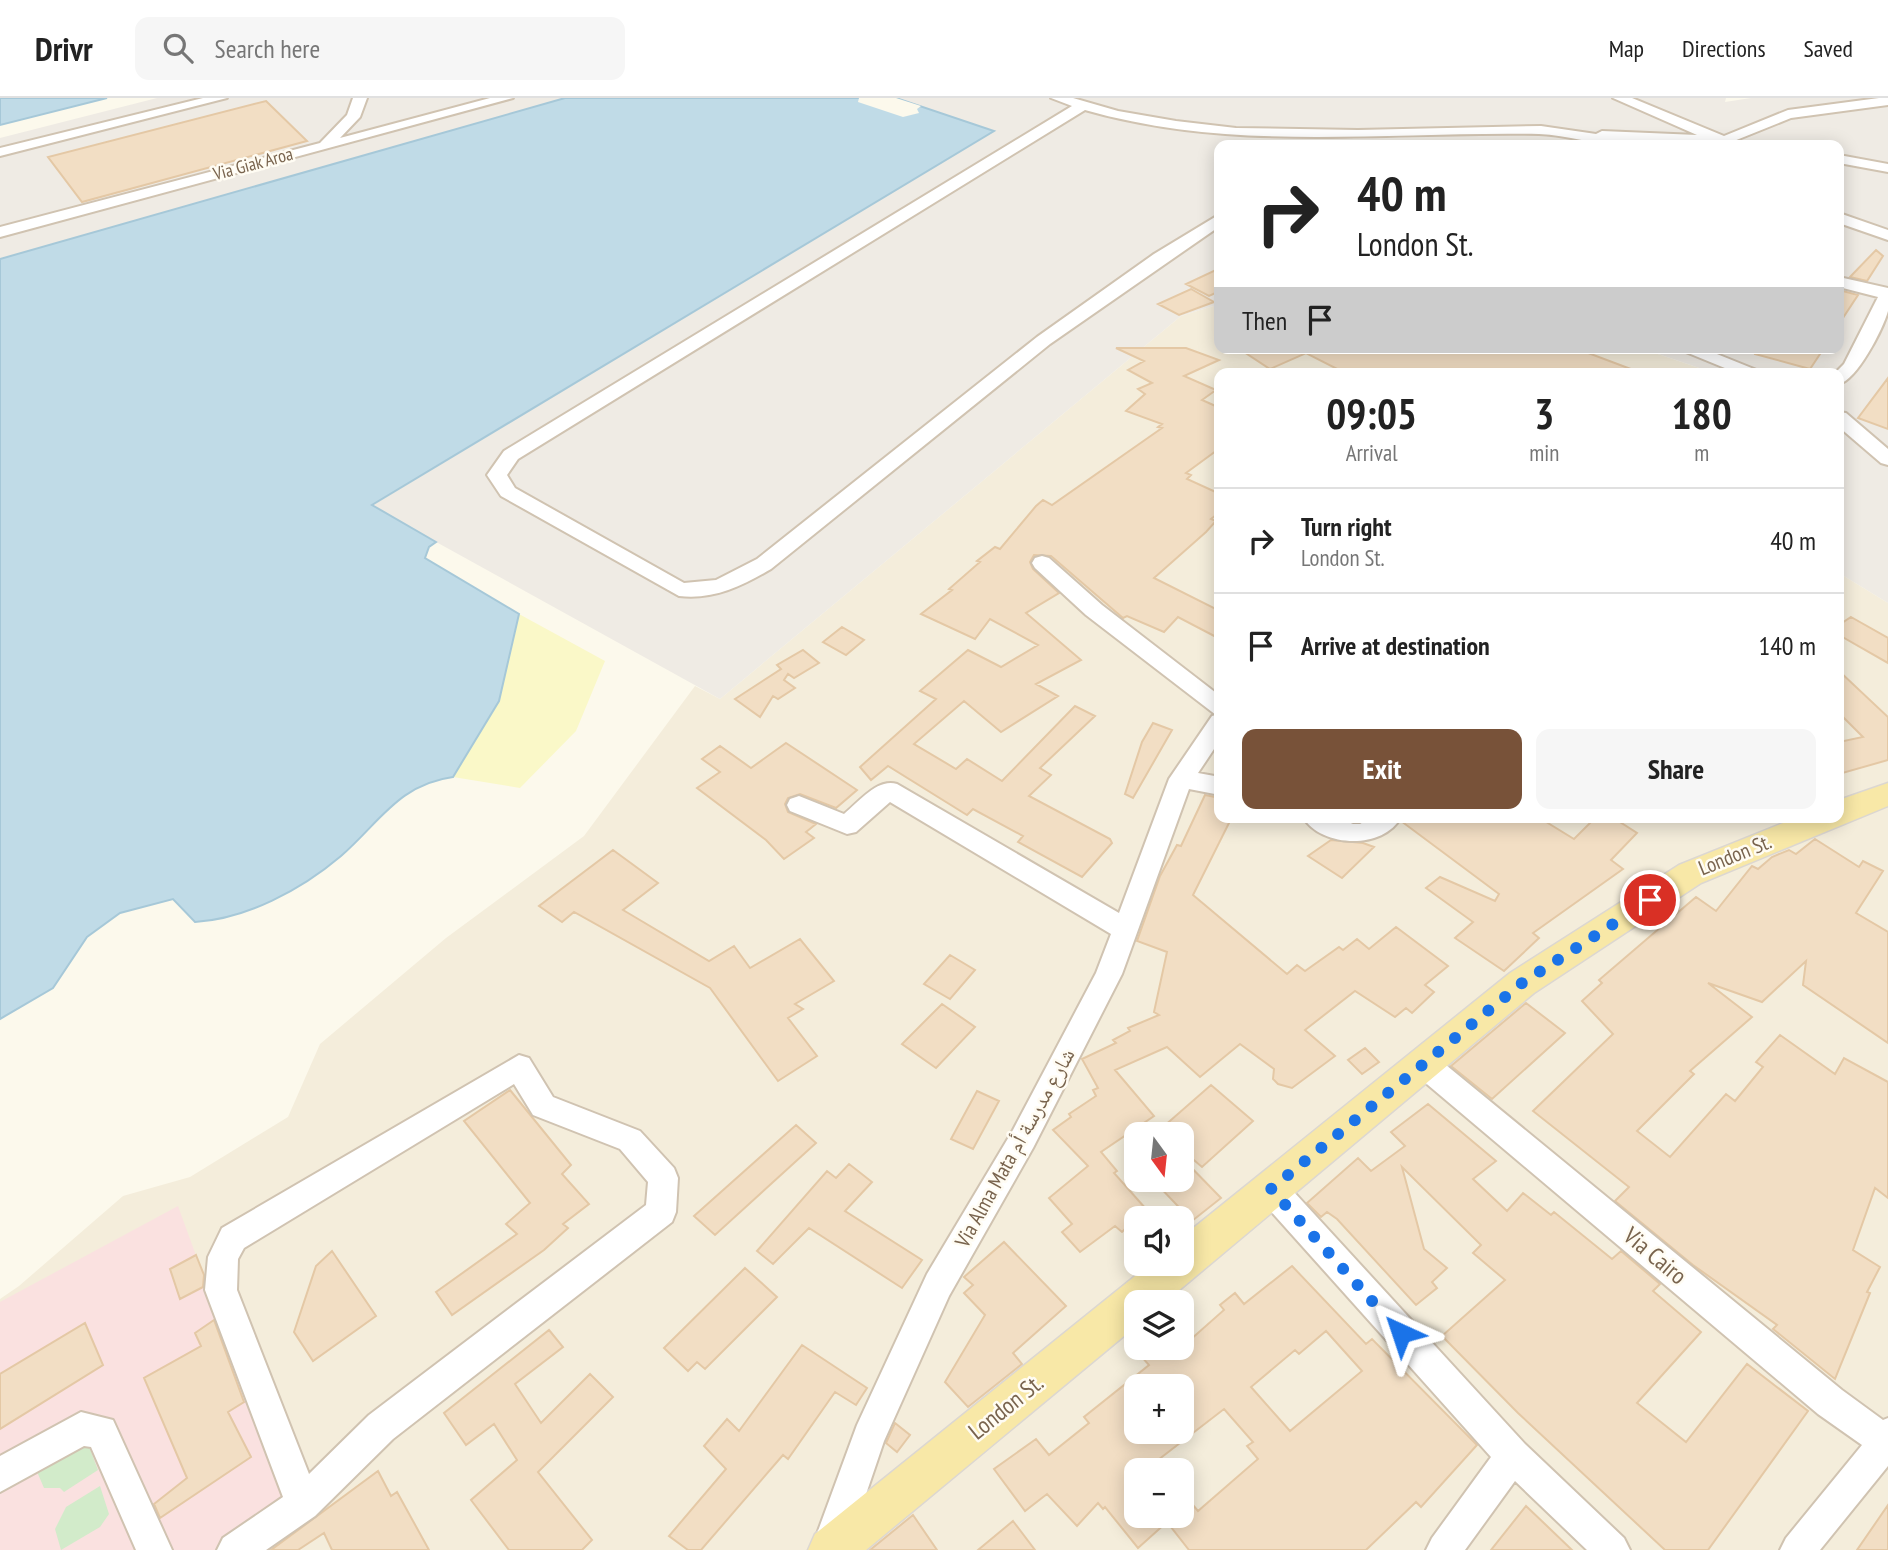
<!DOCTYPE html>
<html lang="en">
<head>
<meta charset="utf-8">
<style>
  :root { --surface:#fff; --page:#f6f6f6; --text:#222; --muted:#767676; --line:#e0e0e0; --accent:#785239 }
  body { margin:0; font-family:"PT Sans Narrow","Noto Naskh Arabic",sans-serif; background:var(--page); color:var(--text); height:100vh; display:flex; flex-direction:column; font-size:26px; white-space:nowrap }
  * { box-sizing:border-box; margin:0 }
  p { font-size:23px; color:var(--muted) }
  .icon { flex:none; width:38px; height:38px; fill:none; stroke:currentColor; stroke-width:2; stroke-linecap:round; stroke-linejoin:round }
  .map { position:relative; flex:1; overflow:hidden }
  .drawer { position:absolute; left:1214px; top:270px; width:630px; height:455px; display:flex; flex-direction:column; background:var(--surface); border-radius:14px; box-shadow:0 4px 18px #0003 }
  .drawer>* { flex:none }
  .hud { position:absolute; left:1214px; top:42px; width:630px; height:214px; border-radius:14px; box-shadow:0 4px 18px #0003; background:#fff; color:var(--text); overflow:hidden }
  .needle { width:46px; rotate:165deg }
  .controls { position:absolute; left:1124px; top:1024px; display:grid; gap:14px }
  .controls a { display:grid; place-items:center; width:70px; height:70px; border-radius:14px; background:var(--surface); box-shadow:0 4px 18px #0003; font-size:35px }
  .pin { position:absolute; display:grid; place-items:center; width:60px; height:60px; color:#fff; margin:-30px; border:4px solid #fff; border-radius:50%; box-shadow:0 2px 7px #0007 }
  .me { position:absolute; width:77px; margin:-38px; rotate:318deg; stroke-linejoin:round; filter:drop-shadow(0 0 5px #0008) }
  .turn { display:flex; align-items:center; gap:24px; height:147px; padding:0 28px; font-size:32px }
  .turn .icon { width:91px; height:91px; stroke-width:2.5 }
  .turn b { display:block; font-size:49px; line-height:60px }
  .then { display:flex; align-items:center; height:66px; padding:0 28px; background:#0003; gap:14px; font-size:26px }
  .eta { display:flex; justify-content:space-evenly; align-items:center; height:119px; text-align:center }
  .eta b { font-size:42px; font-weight:800; line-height:49px }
  .action { display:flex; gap:14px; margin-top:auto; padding:14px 28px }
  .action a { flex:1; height:80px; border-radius:14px; background:var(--accent); color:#fff; font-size:28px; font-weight:800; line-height:80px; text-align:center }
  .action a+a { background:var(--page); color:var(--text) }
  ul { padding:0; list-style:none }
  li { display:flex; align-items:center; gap:21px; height:105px; padding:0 28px; border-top:2px solid var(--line) }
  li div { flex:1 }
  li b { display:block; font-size:26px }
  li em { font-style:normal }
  header { display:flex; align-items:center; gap:42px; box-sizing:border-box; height:98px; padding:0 35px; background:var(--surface); border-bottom:2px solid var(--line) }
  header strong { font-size:33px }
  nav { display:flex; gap:38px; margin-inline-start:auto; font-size:24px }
  .search { width:490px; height:63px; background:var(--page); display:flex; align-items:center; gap:18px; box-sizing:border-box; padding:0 24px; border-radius:14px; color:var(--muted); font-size:26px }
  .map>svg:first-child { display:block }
  .residential { fill:#f4eddb; fill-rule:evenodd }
  .industrial { fill:#efebe4 }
  .medical { fill:#fae1e0 }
  .green { fill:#d2ebca }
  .sand { fill:#faf8c8 }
  .water { fill:#c0dbe7; stroke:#a6c8d8; stroke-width:2 }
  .pier { fill:#fcf9ec }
  .building { fill:#f2dec4; stroke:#e4c8a5; stroke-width:2; fill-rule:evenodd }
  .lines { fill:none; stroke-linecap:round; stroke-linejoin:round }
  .minor-casing { stroke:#d0c3b1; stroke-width:4 }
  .major-casing { stroke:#dcd7d1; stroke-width:3 }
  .minor { fill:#fff; fill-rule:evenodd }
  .major { fill:#f8e8a7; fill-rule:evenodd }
  .route { stroke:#1a73e8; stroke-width:12; stroke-dasharray:0 21.6 }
  .labels { text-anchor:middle; stroke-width:5; stroke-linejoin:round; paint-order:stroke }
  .far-street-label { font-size:18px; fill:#79644e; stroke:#fffcf3 }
  .street-label { font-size:21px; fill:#79644e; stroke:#fffcf3 }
  .near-street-label { font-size:24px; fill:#79644e; stroke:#fffcf3 }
</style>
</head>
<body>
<header>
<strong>Drivr</strong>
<div class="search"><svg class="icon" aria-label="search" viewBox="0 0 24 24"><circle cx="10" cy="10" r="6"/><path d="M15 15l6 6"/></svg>Search here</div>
<nav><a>Map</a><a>Directions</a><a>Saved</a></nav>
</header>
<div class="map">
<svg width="1888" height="1452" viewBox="0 0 1888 1452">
  <rect width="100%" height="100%" fill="#fcf9ec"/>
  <path class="residential" d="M1220,206V250H1640L1714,275H1220V719H1839V475L1888,505V1452H63L0,1429V1201L19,1188L123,1098L190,1079L288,1019L320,946L446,840L584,738L695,588L720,601L1181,218ZM1136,1036H1181V1082H1136ZM1136,1120H1181V1166H1136ZM1136,1204H1181V1250H1136ZM1136,1288H1181V1334H1136ZM1136,1372H1181V1418H1136Z"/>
  <path class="industrial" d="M157,0H565L0,161V40Z
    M896,0H1726L1725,4L1751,0H1888V505L1839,475V275H1714L1641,250H1839V47H1220V206L1181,218L720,601L371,408L993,33Z"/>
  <path class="medical" d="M178,1108L286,1405L217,1452H0V1204Z"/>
  <path class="green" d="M87,1343L98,1372L64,1394L60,1390H44L35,1369Z
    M100,1388L109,1416L100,1429L61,1452L55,1431L66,1409Z"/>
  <path class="sand" d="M519,516L605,563L576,633L520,690L453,679L499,603Z"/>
  <path class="water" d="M0,0H107L0,27Z
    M565,0H896L994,33L372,407L436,444L429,449L425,460L519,516L499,603L453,679C399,686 379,725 341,758C301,792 246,821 195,824L173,801L120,815L87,839L53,890L0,921V161Z"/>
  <path class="pier" d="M859,0H896L921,8L917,11L919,15L903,19L858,4Z"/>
  <path class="building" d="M266,3L307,43L82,104L48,59Z
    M1876,152L1883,158L1867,183L1850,179Z
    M1220,170V193L1209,198L1186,186Z
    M1191,191L1214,204L1179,217L1158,206Z
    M1839,192L1858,197L1839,226Z
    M1116,250H1186L1219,262L1184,278L1216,292L1202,302L1220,310V350L1186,375L1191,377L1187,381L1220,396V414L1211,421L1216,423L1206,434L1154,480L1220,513V541L1178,519L1164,534L1127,518L1123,520L1051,458L1034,457L1030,464L1033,471L1059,495L1026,515L1081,562L1036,586L1058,598L1001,634L964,603L914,646L956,671L967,661L1002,683L1075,608L1095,618L1040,670L1051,677L1029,698L1110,741L1112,745L1082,779L1018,744L1023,738L973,711L967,717L888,668L871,682L860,669L936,601L920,593L968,552L1001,569L1038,547L990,521L975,541L921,516L952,492L949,491L980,464L977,463L995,449L1000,451L1036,408L1043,402L1052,407L1162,330L1158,329L1162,326L1126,313L1145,296L1138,291L1152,285L1128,272L1144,263Z
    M1238,250H1575L1636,273L1345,275L1306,255L1270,271Z
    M1756,250H1824L1810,271L1755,256Z
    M1888,280V331L1858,320Z
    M1851,519L1888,540V565L1839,537V527Z
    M842,529L864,542L846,557L823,544Z
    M803,552L819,565L794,580L788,576L784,582L795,590L778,601L773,598L760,619L735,601L781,571L777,567Z
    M1839,573L1888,619V662L1839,676V644L1863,639L1839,615Z
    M1153,625L1172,632L1133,700L1125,696L1142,644Z
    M786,645L857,692L836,710L800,696L788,700L785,706L788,714L816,726L806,734L814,740L784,761L766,742L697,690L720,674L702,661L720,648L751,670Z
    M1205,697L1220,700V719H1232L1193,797L1287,876L1297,867L1305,873L1339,849L1343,852L1357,841L1369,851L1396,829L1448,868L1425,887L1434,894L1412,915L1406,910L1395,919L1355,893L1305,932L1335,958L1292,990L1278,986L1273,981L1274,971L1240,946L1200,979L1167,949L1115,972L1154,1018L1101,1054L1117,1073L1114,1075L1146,1111L1122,1134L1115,1128L1080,1154L1062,1134L1072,1126L1049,1100L1088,1068L1053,1032L1071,1019L1069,1016L1096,998L1093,992L1098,990L1082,961L1116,945L1113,942L1130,933L1128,930L1159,917L1154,914L1167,854L1137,843L1160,778L1177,747L1181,748Z
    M1403,719H1538L1574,741L1596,719H1612L1637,735L1611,762L1623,771L1533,835L1539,840L1504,873L1455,840L1473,824L1426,790L1440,779L1495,803L1499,796L1401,723Z
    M1815,741L1859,769L1863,763L1883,773L1856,815L1888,834V945L1803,887L1806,863L1762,904L1708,885L1752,919L1690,973L1694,976L1637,1033L1670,1059L1726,996L1735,1003L1763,969L1756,964L1780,937L1835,976L1844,960L1888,984V1100L1875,1090L1853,1152L1880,1169L1867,1194L1870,1195L1835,1281L1773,1231L1777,1227L1693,1167L1615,1103L1629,1089L1533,1013L1613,936L1582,903L1602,885L1599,882L1696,799L1716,813L1752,768L1758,771L1772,759L1789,752L1796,756Z
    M1331,742L1363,745L1374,749L1342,780L1308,758Z
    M613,752L658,785L623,812L709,863L734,848L750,870L800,841L834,883L795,906L803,911L788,920L817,958L778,983L710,890L574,814L562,824L539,808Z
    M950,857L975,872L950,901L924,886Z
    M1526,905L1565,935L1492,1001L1451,968Z
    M942,906L975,929L936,970L902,946Z
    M1365,950L1379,964L1362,976L1348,962Z
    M1211,987L1253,1023L1202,1069L1181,1051V1036H1155Z
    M510,992L571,1067L562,1076L589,1106L563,1126L568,1130L544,1152L452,1217L436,1194L517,1136L506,1126L530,1105L464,1023Z
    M977,993L999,1003L973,1051L951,1041Z
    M1428,1006L1496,1063L1473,1081L1507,1113L1523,1095L1551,1117L1554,1114L1612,1161L1621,1153L1660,1186L1653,1193L1701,1234L1637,1305L1686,1344L1747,1266L1808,1313L1708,1452H1665L1518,1315L1442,1238L1505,1182L1473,1155L1481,1147L1402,1069L1424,1151L1447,1170L1432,1184L1437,1190L1416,1207L1337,1121L1327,1114L1321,1119L1307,1105L1358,1060L1371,1073L1405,1048L1391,1034Z
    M796,1027L816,1045L715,1137L694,1118Z
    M1181,1059L1221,1100L1192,1123L1153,1082H1181Z
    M849,1066L872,1084L845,1113L922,1162L902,1190L809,1130L773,1166L757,1153L827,1073L836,1080Z
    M1004,1144L1066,1208L1013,1255L1022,1266L968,1309L945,1284L985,1217L964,1195L973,1187L964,1179Z
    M332,1153L376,1218L313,1263L294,1234L316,1168Z
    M196,1157L204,1177L203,1189L180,1201L170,1171Z
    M1292,1168L1366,1246L1372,1241L1477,1347L1421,1409L1416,1404L1366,1452H1189L1167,1424L1138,1450L1105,1409L1103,1411L1098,1405L1077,1428L1047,1396L1025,1413L994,1371L1036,1341L1049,1357L1089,1325L1084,1319L1149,1267L1134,1250H1181L1224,1212L1220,1207L1235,1195L1244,1206ZM1326,1233L1362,1273L1290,1333L1251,1289L1295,1252L1299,1256ZM1136,1288H1181V1325L1188,1334H1136ZM1224,1311L1253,1344L1247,1348L1258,1361L1198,1413L1181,1393V1418H1136V1372H1145Z
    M745,1170L777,1199L705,1271L697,1264L688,1273L664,1250Z
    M214,1222L244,1304L228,1314L251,1359L160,1420L154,1406L187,1380L144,1280L201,1248L195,1235Z
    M85,1225L103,1267L0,1331V1276Z
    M549,1232L563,1249L515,1286L541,1325L590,1276L613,1299L538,1374L592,1442L582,1452H509L471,1402L517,1362L494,1326L466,1347L444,1315Z
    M802,1247L867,1290L856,1307L835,1294L788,1361L783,1357L701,1452H688L669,1438L726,1371L704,1348L727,1321L739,1333Z
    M895,1325L910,1337L897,1354L886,1345Z
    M378,1373L391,1398L397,1394L429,1452H332L324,1435L298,1452H271Z
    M1888,1407V1452H1857Z
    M1526,1408L1547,1428L1572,1452H1491Z
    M913,1417L937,1452H870Z
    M1013,1423L1035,1452H978Z"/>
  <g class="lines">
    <defs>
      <path id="minor" d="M203,0H227L0,58V50Z
        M353,0H367L360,19L340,40L490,0H513L0,139V129L320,45L347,17Z
        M1051,0H1073L1118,13L1176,23L1236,30L1358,32L1541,28L1596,36L1602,33L1697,37L1613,0H1632L1724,38L1788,12L1879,0H1888V7L1791,20L1724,47L1715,44L1620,42L1628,47C1598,48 1569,37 1539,36C1386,33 1235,55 1085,12L518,361L507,377L515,390L684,485L716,482L757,461L1037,239L1154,156L1220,116V128L1050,246L771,471C742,488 714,502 679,498L501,398L487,377L504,353L1072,8Z
        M1839,57L1888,66V74L1839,65Z
        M1839,115L1888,132V142L1839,125Z
        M1839,179L1888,190C1888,197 1888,206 1888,213C1883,231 1857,282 1839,286V275H1835L1844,266L1878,199L1839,189Z
        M1676,250H1702L1764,275H1737Z
        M1839,314L1846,315L1888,351V367L1881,365L1839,329Z
        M1042,458L1049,460L1102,507L1220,598V642L1198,675L1220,679V697L1189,691L1122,876L1033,1050L949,1198L884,1343L847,1452H811L857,1327L927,1176L1013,1032L1096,875L1111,836L890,704L856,734L847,736L790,713L787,707L790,701L799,698L844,716C859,704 877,680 897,686L1119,815L1169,681L1212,618L1216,617L1086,517L1035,470L1032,465L1035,460Z
        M1303,719H1337L1353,726H1360L1372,719H1401C1383,753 1320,749 1303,719Z
        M1425,955L1435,958L1842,1292L1883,1322L1888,1320V1368L1820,1452H1780L1786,1440L1862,1347L1818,1316L1415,976L1411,967L1415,958Z
        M519,957L529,960L553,999L640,1033L674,1070L678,1080L676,1114L672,1124L393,1341L315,1418L266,1452H217L223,1440L283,1399L205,1192L208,1159L222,1130ZM514,986L533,1017L620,1051L648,1084L646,1107L369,1317L309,1376L237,1192L238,1161L244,1150Z
        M1271,1077L1282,1081L1525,1346L1624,1440L1630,1452H1587L1515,1383L1465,1452H1426L1432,1440L1491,1359L1260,1101L1256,1091L1260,1081Z
        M81,1314L113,1322L172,1452H136L91,1349L84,1348L0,1394V1358Z"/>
      <path id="major" d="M1888,685V708L1701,785L1534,895L1165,1204H1136V1228L866,1452H808L815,1436L1150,1166H1181V1140L1510,875L1679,767L1798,719H1839V702Z"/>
    </defs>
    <use href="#minor" class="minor-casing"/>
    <use href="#major" class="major-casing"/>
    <use href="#minor" class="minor"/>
    <use href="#major" class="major"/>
  </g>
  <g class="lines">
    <path class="route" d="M1401,1235L1271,1091L1522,885L1650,802"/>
  </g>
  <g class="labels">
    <g class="far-street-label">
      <text transform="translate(253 66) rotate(-15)" y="6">Via Giak Aroa</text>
    </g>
    <g class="street-label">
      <text transform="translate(1735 757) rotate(-22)" y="7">London St.</text>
      <text transform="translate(1015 1050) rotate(-61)" y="7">Via Alma Mata شارع مدرسة أم</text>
    </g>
    <g class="near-street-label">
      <text transform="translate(1655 1158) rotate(40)" y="8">Via Cairo</text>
      <text transform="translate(1006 1309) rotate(-39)" y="8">London St.</text>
    </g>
  </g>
</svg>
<div class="controls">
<a><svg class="needle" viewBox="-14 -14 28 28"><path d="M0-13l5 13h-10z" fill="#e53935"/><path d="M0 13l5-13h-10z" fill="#767676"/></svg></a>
<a><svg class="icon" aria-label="sound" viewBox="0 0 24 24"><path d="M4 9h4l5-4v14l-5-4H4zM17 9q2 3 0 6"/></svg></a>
<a><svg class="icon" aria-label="layers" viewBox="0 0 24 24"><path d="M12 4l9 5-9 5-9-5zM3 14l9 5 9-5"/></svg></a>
<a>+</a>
<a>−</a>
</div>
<div class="pin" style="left:1650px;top:802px;background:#d93025"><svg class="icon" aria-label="arrive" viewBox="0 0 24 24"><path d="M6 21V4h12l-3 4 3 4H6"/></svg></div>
<svg class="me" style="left:1401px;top:1235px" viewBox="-20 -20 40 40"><path d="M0-17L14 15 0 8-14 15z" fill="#1a73e8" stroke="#fff" stroke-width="4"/></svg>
<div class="hud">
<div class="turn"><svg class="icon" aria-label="right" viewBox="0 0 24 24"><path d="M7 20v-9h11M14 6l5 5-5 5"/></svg><div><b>40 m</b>London St.</div></div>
<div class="then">Then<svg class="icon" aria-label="arrive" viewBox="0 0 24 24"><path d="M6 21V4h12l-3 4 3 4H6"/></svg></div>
</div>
<section class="drawer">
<div class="eta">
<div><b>09:05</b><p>Arrival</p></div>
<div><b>3</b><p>min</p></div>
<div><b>180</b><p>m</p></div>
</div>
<ul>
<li><svg class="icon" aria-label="right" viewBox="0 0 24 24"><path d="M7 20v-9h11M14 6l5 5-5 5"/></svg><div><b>Turn right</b><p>London St.</p></div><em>40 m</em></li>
<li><svg class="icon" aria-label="arrive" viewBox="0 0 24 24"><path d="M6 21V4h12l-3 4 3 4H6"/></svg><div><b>Arrive at destination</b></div><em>140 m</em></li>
</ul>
<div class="action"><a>Exit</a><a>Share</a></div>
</section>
</div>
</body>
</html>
